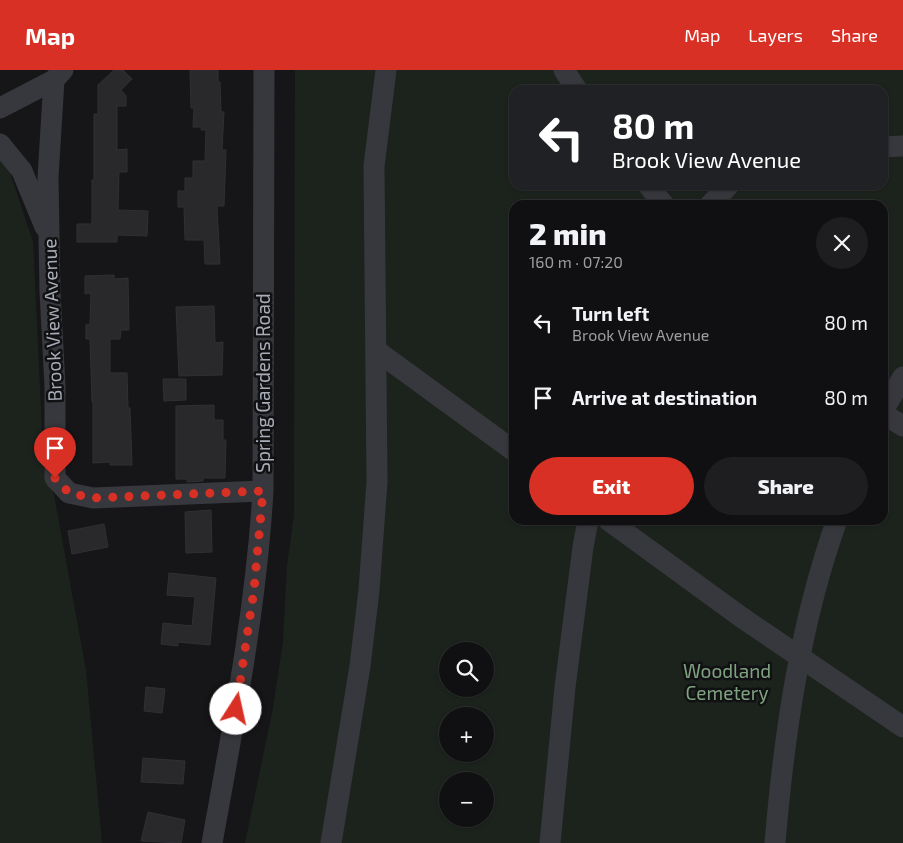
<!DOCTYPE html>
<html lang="en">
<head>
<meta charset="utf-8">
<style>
  :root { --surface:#101012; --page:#1e1e20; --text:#f1f3f6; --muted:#9c9d9f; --line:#303032; --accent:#d93025 }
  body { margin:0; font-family:"Exo 2",sans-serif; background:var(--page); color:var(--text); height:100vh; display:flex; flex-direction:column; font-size:19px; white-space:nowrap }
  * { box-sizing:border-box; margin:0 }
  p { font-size:16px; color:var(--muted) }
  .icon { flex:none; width:28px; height:28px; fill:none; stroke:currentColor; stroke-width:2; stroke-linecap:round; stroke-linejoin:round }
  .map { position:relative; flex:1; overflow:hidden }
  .details { position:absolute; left:509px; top:130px; width:379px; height:325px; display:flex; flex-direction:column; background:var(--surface); border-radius:15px; box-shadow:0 1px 4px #0004,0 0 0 1px var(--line) }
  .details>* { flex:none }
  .top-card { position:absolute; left:509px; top:15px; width:379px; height:105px; border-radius:15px; box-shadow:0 1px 4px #0004,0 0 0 1px var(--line); background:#202124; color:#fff; overflow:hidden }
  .tools { position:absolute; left:439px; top:572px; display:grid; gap:10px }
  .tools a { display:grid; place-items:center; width:55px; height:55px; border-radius:50%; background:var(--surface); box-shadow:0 1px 4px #0004,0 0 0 1px var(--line); font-size:25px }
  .pin { position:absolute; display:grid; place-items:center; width:42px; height:42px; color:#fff; margin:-51px -21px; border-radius:50% 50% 50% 0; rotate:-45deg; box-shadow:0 0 5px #0007 }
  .pin .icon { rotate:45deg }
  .me { position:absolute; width:55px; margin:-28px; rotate:10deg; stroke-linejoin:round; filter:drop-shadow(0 0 4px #0008) }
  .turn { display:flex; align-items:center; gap:18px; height:105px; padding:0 20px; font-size:22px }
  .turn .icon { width:65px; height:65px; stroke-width:2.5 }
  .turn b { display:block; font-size:35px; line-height:42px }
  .round { display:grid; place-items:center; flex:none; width:52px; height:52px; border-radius:26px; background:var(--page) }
  .summary { display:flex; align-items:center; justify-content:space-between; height:85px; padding:0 20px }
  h1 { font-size:30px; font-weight:800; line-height:38px }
  .action { display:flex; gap:10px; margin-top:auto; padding:10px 20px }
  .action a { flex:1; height:58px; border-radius:30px; background:var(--accent); color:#fff; font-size:20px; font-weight:800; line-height:58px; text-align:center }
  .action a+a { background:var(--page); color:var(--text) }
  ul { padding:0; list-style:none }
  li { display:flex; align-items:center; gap:15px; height:75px; padding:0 20px }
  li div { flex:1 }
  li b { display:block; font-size:19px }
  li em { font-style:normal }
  header { display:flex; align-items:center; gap:30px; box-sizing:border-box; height:70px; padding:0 25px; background:var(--accent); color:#fff }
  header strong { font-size:24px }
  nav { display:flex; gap:28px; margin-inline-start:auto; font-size:18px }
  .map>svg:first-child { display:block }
  .green { fill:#1c231d; fill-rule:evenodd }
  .building { fill:#29292c; stroke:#303034 }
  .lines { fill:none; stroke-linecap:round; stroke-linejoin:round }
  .minor { stroke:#37383d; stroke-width:21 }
  .route { stroke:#d93025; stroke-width:9; stroke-dasharray:0 16.2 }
  .labels { text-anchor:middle; stroke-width:5; stroke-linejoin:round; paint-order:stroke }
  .street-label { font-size:19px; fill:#a8adb8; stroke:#111113 }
  .park-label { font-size:19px; fill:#7fa381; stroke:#111113 }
</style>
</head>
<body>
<header>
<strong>Map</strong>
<nav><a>Map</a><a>Layers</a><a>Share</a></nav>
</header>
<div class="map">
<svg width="903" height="773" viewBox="0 0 903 773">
  <rect width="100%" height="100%" fill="#161618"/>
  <path class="green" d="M295,0H903V773H245L273,638L283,572L287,496L294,444ZM514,20H882V115H514ZM514,135H882V450H514ZM448,581H485V619H448ZM448,646H485V684H448ZM448,711H485V749H448Z
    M0,88L9,100L33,172L44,401L54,425L86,600L102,773H0Z"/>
  <path class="building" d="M114,0H123L132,9L121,20L126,26V36H117V80L127,79V102H119L118,140L148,141L147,166L117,165V172H77V154H92V110H94V44H98V15Z
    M190,0H218V12H220L221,42H224L222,80H226L224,136H217L220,194H205L204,170H185L184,137H178V121H185V108H193V91H205L206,60H201V57H193L194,38H191Z
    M114,205V209L128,208L129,260H121L120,269H110V303H127L128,338H130L132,395H110V392L93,393V332H92L90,269H86V255L90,254L91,223L85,224V206Z
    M214,236L215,273L223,272L222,305L179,306L176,237Z
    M163,309H186V330L164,331Z
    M214,335V350H223V370H226L225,408H203V411L187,412V409H176V336Z
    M211,440L212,482L186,483L185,442Z
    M104,454L108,477L72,484L68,461Z
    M169,503L216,508L210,575L178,572V576L161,574L163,553L192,556L195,527L167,525Z
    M146,617L165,619L162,643L144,641Z
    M143,688L185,691L183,714L141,712Z
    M148,742L185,750L181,773L141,771Z"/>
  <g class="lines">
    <path class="minor" d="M63,0L54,10L48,107L50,222L55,316V408L69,423L93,428L263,421
      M564,0L577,20
      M0,38L54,10
      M0,74L22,101L45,157
      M882,77L903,76
      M648,115L664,135
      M710,135L729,115
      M377,281L514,381
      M882,342L903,307
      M882,343L903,356
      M608,450L741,547L903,657
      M212,773C233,656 256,540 263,421L264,0
      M331,773L360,596L369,520L377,412L374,96L386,0
      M550,773L565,617L583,477L588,450
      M775,773C784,665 800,553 837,450"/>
  </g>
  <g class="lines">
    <path class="route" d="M55,408L69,423L93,428L263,421L254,520L236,639"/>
  </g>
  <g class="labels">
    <g class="street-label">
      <text transform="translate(52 250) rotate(-92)" y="7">Brook View Avenue</text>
      <text transform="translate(263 313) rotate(-90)" y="7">Spring Gardens Road</text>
    </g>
    <g class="park-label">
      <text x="727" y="608">Woodland<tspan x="727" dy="22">Cemetery</tspan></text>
    </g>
  </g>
</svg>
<div class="tools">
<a><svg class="icon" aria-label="search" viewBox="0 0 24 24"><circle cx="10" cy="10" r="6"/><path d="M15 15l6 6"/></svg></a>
<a>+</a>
<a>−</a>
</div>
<div class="pin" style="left:55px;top:408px;background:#d93025"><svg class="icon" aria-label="arrive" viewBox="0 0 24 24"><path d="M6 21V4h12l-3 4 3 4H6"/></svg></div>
<svg class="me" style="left:236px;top:639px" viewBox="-20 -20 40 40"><circle r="19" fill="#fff"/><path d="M0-13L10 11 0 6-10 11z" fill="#d93025"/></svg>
<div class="top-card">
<div class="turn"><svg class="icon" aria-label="left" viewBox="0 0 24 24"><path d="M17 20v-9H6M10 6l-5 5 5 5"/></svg><div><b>80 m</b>Brook View Avenue</div></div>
</div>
<section class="details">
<div class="summary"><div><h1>2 min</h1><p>160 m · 07:20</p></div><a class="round"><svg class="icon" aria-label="close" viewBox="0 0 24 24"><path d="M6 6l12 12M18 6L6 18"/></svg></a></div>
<ul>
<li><svg class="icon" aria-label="left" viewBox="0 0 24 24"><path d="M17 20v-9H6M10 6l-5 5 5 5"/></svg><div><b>Turn left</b><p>Brook View Avenue</p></div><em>80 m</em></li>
<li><svg class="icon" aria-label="arrive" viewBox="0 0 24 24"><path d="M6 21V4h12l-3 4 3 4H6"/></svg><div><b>Arrive at destination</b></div><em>80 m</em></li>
</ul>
<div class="action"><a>Exit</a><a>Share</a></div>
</section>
</div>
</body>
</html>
